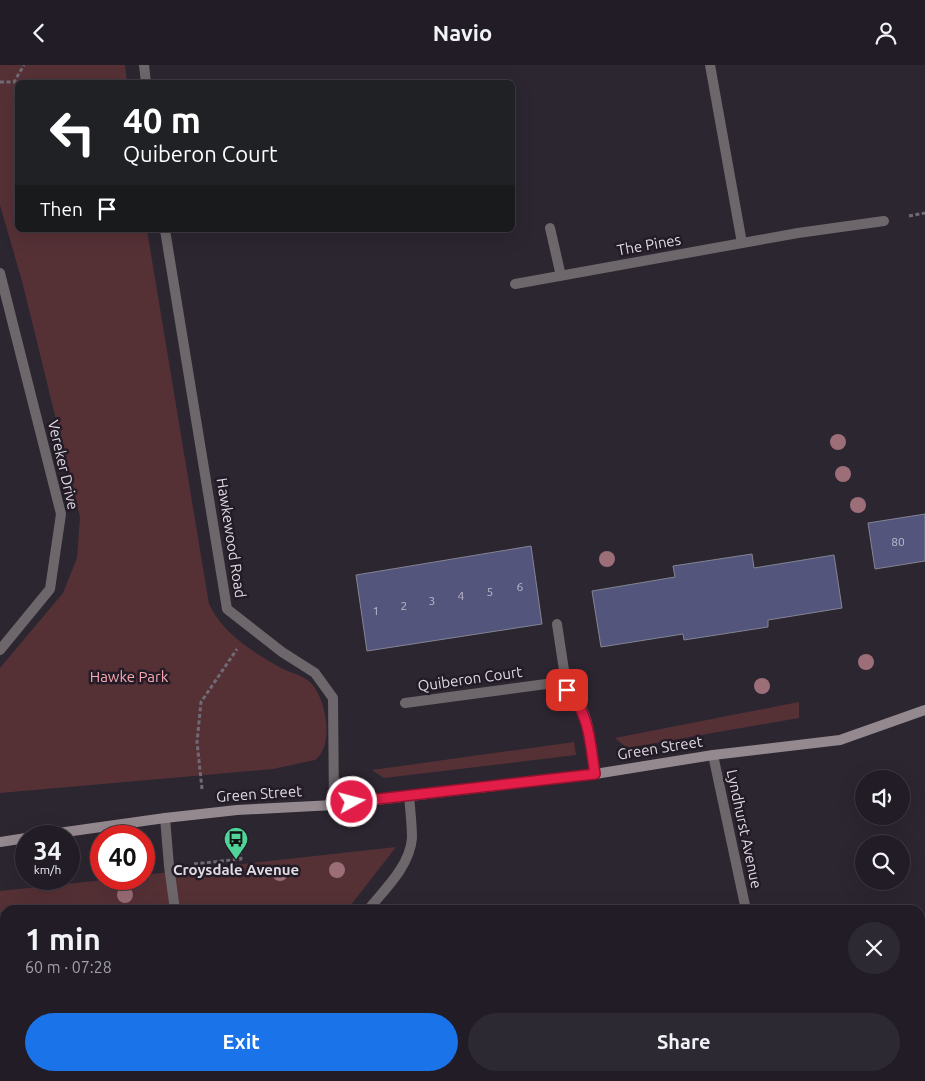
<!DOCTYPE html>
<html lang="en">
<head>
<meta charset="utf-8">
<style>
  :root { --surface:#211c25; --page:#2d2932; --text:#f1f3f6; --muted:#a2a1a7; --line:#3e3a42; --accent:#1a73e8 }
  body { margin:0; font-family:Ubuntu,sans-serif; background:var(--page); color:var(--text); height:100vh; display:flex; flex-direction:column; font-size:19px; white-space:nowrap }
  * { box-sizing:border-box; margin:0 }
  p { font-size:16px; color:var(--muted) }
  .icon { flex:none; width:28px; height:28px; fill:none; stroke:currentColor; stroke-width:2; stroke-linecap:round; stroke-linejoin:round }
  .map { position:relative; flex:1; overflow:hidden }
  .drawer { position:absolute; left:0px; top:840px; width:925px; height:176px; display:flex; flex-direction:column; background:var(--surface); border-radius:15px 15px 0 0; box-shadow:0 5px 20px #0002,0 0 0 1px var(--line) }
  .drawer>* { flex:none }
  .guide { position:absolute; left:15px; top:15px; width:500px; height:152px; border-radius:8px; box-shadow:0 5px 20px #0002,0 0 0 1px var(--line); background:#202124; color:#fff; overflow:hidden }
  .tools { position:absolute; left:855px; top:705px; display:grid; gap:10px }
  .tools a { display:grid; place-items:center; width:55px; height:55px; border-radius:50%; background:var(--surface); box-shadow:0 5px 20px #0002,0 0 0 1px var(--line); font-size:25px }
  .speed { position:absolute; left:15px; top:760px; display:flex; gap:10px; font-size:25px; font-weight:700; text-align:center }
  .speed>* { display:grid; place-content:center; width:65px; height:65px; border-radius:50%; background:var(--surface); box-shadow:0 5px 20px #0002,0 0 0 1px var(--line); line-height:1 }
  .speed small { font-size:12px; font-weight:400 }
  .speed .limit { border:8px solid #d22; background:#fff; color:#111 }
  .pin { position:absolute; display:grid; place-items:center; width:42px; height:42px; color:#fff; margin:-21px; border-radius:10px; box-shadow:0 2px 8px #0006 }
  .me { position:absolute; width:55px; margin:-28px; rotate:83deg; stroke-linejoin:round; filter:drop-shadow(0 0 4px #0008) }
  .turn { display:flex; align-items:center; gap:18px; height:105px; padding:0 25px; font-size:22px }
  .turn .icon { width:65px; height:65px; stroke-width:2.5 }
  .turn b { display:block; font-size:35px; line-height:42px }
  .then { display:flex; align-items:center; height:48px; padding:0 25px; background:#0003; gap:10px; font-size:19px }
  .round { display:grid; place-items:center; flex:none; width:52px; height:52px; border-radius:26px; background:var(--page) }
  .headline { display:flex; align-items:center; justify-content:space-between; height:85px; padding:0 25px }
  h1 { font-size:30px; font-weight:700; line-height:38px }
  .action { display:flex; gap:10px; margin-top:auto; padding:10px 25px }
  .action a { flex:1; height:58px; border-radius:30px; background:var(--accent); color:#fff; font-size:20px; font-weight:700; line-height:58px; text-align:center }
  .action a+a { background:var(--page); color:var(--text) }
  header { display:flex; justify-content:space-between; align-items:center; height:65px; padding:0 25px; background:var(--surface); font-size:22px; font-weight:700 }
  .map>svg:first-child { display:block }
  .green { fill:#553136 }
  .building { fill:#53557c; stroke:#838493 }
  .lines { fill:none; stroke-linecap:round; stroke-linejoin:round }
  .path { stroke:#6f6a74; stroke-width:3; stroke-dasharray:4 2.5; stroke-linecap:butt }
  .lane { stroke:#6d666a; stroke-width:10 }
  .street { stroke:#6d666a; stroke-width:10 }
  .secondary { stroke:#94898f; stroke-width:10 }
  .tree { fill:#9c6e78 }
  .route-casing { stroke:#92132f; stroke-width:12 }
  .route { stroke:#e11d48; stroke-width:9 }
  .labels { text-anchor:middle; stroke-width:5; stroke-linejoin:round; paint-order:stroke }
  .number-label { font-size:12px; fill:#bcbac9 }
  .street-label { font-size:15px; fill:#dfdbe3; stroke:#231c27 }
  .park-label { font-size:15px; fill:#f8a9b2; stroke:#231c27 }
  .poi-label { font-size:15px; font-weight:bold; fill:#dfdbe3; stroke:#231c27 }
</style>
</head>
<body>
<header><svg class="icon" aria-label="back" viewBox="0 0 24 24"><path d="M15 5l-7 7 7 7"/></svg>Navio<svg class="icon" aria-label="person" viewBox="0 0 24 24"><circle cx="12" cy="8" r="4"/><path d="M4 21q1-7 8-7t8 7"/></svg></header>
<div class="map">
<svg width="925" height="1016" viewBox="0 0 925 1016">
  <rect width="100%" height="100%" fill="#2c2631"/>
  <path class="green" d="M0,0H125L127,17L18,18V165H147L209,539C223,569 254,588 283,604C291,608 305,611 311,618C326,634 335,680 315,695L273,704L0,728V603L63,528L77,493L80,452L22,216L0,140Z
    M799,637V653L627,683L615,673Z
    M574,677L576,690L384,713L372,705Z
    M396,782L347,845H5V851L0,847V826L113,814H144V810Z"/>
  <path class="building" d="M925,449V496L875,504L868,458Z
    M531,481L542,559L367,586L356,510Z
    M752,489L754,503L834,490L842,543L768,555V562L684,575L683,569L601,582L592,526L675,512L673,501Z"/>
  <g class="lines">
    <path class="path" d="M0,17H14L24,0
      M909,151L925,148
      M202,724L197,677L201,637L237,584
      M194,799L241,794L239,770"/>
    <path class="lane" d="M798,168L884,156
      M557,559L567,625"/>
    <path class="street" d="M144,0L146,18
      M710,0L742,178
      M550,163L561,211
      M165,165L227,544L282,587L315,608L333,633L334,740
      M0,208L61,449L50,524L0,585
      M515,219L798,168
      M405,638L546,619C553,620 561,621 568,626C591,643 591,683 595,709
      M713,690L746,845
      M165,753L169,801L175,845
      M368,845C384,825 410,801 412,773C412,759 410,744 409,730
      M0,886L5,890
      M131,1011L133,1016
      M198,1011V1016
      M267,1011L268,1016
      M782,1011L783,1016"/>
    <path class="secondary" d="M37,771L165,753L237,745L334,740L595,709L713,690L840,675L925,645
      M0,777L26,773"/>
  </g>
  <g class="tree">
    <circle cx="838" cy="377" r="8"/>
    <circle cx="843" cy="409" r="8"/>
    <circle cx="858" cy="440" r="8"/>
    <circle cx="607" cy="494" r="8"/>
    <circle cx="866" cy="597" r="8"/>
    <circle cx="762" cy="621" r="8"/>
    <circle cx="337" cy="805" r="8"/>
    <circle cx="280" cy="808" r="8"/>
    <circle cx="125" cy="830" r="8"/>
  </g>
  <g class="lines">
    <defs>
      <path id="route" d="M352,737L595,709C590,679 590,648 567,625"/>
    </defs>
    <use href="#route" class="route-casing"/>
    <use href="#route" class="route"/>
  </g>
  <defs>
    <symbol id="bus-pin" viewBox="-11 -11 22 30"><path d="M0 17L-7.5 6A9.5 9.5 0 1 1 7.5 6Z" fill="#50d398" stroke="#231c27"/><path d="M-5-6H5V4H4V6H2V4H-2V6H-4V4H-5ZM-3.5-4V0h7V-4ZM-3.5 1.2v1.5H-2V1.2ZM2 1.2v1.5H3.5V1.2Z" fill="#111"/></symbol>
  </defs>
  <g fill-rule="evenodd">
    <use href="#bus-pin" x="222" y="760" width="28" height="38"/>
  </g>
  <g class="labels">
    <g class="number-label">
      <text x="898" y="481">80</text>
      <text x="520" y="526">6</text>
      <text x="490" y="531">5</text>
      <text x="461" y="535">4</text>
      <text x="432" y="540">3</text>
      <text x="404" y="545">2</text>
      <text x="376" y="550">1</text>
    </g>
    <g class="street-label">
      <text transform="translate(649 180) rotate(-10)" y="5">The Pines</text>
      <text transform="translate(63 400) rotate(77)" y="5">Vereker Drive</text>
      <text transform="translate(231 473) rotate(81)" y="5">Hawkewood Road</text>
      <text transform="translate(470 614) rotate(-8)" y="5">Quiberon Court</text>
      <text transform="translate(660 683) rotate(-9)" y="5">Green Street</text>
      <text transform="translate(259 729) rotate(-4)" y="5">Green Street</text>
      <text transform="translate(744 764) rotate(78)" y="5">Lyndhurst Avenue</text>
    </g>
    <g class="park-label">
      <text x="129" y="617">Hawke Park</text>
    </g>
    <g class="poi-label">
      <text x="236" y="810">Croysdale Avenue</text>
    </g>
  </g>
</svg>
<div class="tools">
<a><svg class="icon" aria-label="sound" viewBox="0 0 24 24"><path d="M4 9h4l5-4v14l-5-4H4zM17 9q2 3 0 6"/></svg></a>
<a><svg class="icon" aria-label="search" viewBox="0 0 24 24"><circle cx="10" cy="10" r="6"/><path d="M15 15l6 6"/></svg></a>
</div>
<div class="speed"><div>34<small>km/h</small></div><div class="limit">40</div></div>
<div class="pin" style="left:567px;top:625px;background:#d93025"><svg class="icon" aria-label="arrive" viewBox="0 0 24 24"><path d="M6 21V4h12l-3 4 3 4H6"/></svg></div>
<svg class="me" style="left:352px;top:737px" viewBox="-20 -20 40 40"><circle r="17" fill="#e11d48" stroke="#fff" stroke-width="3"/><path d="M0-11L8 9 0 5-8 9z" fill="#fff"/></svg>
<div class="guide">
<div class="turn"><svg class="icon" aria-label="left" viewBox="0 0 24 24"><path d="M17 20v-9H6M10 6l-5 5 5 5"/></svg><div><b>40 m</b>Quiberon Court</div></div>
<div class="then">Then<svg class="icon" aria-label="arrive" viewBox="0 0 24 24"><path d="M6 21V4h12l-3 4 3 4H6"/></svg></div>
</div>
<section class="drawer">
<div class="headline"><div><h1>1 min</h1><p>60 m · 07:28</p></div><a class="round"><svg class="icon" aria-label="close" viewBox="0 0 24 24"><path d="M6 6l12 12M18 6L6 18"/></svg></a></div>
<div class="action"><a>Exit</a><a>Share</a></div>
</section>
</div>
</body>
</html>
